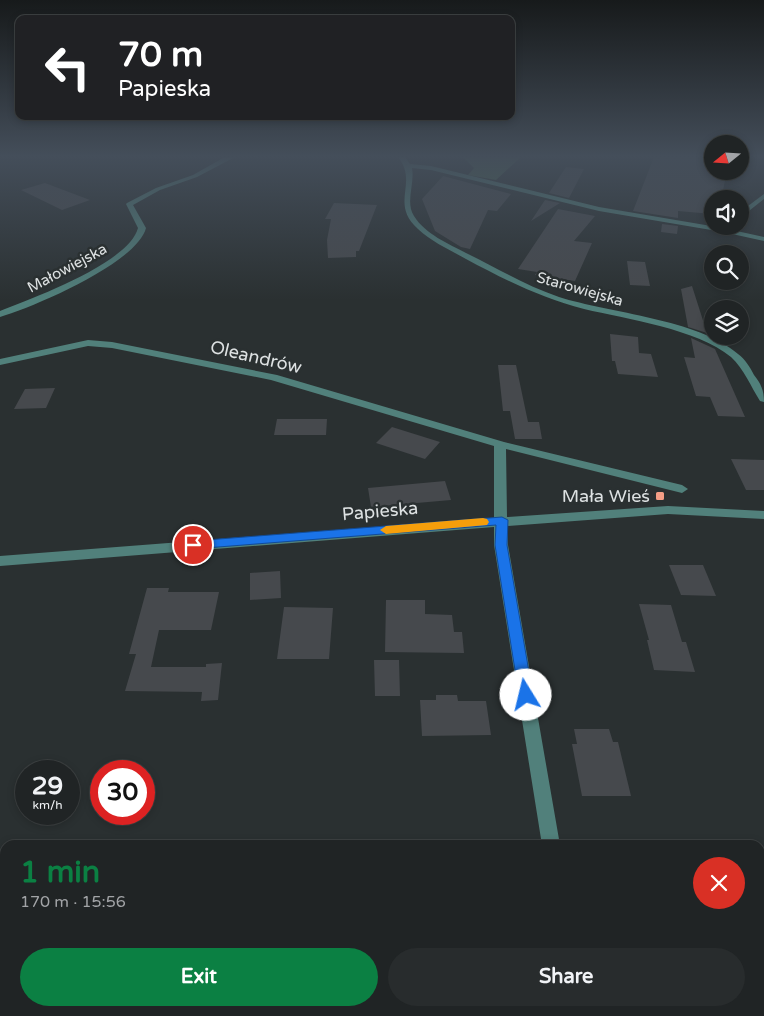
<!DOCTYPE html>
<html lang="en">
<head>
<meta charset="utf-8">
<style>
  :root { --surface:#202425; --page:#282c2d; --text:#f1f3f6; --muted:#a2a4a7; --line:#3d4142; --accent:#0b8043 }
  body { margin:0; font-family:"Varela Round",sans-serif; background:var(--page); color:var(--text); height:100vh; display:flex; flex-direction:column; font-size:19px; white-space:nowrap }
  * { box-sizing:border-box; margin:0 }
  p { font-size:16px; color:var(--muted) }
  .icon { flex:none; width:28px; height:28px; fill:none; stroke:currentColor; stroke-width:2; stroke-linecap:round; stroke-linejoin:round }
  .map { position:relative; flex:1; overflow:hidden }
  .panel { position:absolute; left:0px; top:840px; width:765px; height:176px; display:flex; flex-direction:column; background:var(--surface); border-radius:15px 15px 0 0; box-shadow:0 2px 8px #0003,0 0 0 1px var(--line) }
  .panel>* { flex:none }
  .top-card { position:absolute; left:15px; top:15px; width:500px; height:105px; border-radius:10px; box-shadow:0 2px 8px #0003,0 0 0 1px var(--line); background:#202124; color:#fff; overflow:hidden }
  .needle { width:32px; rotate:252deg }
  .controls { position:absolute; left:704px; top:135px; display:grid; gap:10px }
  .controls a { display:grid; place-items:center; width:45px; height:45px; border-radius:50%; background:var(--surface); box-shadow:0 2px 8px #0003,0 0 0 1px var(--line); font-size:25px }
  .speed { position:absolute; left:15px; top:760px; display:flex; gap:10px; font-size:25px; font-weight:700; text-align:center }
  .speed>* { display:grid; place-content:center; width:65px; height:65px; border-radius:50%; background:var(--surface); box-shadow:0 2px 8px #0003,0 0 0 1px var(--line); line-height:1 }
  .speed small { font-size:12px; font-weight:400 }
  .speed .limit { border:8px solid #d22; background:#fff; color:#111 }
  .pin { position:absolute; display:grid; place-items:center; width:42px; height:42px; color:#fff; margin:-21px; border:2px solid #fff; border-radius:50%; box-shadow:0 1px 5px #0007 }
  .me { position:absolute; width:55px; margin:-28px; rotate:351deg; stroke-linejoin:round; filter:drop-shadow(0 0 4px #0008) }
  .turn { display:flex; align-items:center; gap:18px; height:105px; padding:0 20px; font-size:22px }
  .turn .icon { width:65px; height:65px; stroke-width:2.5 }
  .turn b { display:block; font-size:35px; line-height:42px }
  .round { display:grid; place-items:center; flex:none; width:52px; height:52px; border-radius:26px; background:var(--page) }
  .headline { display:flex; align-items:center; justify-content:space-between; height:85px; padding:0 20px }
  h1 { font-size:30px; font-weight:700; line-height:38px; color:var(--accent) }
  .primary-button { display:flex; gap:10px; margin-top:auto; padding:10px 20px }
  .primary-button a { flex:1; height:58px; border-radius:30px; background:var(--accent); color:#fff; font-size:20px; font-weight:700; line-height:58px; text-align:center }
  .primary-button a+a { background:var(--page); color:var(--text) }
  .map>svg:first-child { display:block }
  .forest { fill:#486951 }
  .building { fill:#46494d }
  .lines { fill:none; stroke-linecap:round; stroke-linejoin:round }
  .minor { fill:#51807b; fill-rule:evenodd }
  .route { fill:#1a73e8; stroke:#114b97 }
  .slow { fill:#f59e0b }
  .poi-dot { fill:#f49e86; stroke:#2a3031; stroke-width:2 }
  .labels { text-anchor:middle; stroke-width:5; stroke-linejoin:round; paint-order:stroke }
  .far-street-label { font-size:15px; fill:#dee2e3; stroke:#2a3031 }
  .street-label { font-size:18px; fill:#dee2e3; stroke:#2a3031 }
  .poi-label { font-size:18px; fill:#dee2e3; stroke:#2a3031; text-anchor:end }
</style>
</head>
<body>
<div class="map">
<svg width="764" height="1016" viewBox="0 0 764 1016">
  <rect width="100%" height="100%" fill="#2a3031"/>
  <path class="forest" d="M463,157H521L496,180L468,175L474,168Z"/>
  <path class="building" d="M654,157H712V171H727L722,195L712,194V214L678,211V218L633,211Z
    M566,167L584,169L569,198L549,193Z
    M443,176L511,194L497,211L488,210L470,249L461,247L435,231L422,199Z
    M45,183L90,200L62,210L21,190Z
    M545,200L560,203L531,221Z
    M334,203L377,205L359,251H356V257L328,258L327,240L331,219H325Z
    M558,209L595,216L574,241L592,243L575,281L535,275L537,272L518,269Z
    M662,224L678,226L677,234L661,232Z
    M627,261L645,262L650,286L630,285Z
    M692,286L707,333L688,327L681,289Z
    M610,334L638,337L639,353L651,354L658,377L618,374L615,361H612Z
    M691,338L715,349L745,417L718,416L710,397L696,396L684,357L695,358Z
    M498,365H516L528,422H539L542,439H515L510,411H503Z
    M55,388L46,408L14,409L25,389Z
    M277,419H327L326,435H274Z
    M392,427L440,442L425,459L376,443Z
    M731,459L764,460V490H746Z
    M445,481L451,500L371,507L368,488Z
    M669,565H703L716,596L681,595Z
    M280,571L281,598L250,600V573Z
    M147,588H169L168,592H219L211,630H159L151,667H206V664L222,663L218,700L201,701L202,692L125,691L136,654H129Z
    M386,600H425V614L452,615L454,632H462L464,653L385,652Z
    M639,604L671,605L682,642H686L695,672L654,670L647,640H649Z
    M284,607L333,608L329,659H277Z
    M374,660H399L400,696H375Z
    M436,695H457L458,701H486L491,735L422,736L420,700H436Z
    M574,729H609L613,742H618L631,796H582L572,744H577Z"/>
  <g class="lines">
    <path class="minor" d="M235,157L197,177L160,190L133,205L146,228C137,263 34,307 0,317V311C33,298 129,263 138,228L126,204L127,203L156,188L193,175L223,158Z
      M398,157H405L410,164L431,166L599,207L723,228L764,237V241L723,232L599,211L431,170L412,168C415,184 405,202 414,216C425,234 449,244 466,253C497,268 526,286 559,297C609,313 698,319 738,354C745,359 750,367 754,375C761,384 764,390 764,402L760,401C751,387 744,369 731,357C697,329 627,319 584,309C542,298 505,280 466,259C450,250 432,242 418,229C389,203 419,183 398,157Z
      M764,194V199L740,218V212Z
      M88,340L112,342L277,375L504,442L682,485L688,489L682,493L506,449L507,517L668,506L764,511V519L668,514L507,526L508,545L560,845H542L494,545V527L0,566V556L494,518V446L271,380L112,348L88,346L0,365V359Z
      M568,1011H590L591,1016H569Z"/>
  </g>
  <linearGradient id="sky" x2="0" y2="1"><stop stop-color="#171a1b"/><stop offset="0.52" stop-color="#444e5a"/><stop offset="1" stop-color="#444e5a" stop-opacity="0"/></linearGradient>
  <rect width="764" height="300" fill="url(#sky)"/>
  <path class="route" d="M502,517L508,520L507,545L533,695L531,699L526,701L521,699L519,695L495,545L496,525L193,549L187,545L193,541Z"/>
  <path class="slow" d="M483,518L487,519L489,522L487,525L386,534L380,530L386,526Z"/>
  <rect class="poi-dot" x="655" y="491" width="10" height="10" rx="2.5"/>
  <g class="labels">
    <g class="far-street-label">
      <text transform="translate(67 268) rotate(-28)" y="5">Małowiejska</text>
      <text transform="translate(580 289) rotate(16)" y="5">Starowiejska</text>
    </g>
    <g class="street-label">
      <text transform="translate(256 357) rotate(13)" y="6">Oleandrów</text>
      <text transform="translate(380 511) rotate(-5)" y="6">Papieska</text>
    </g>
    <g class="poi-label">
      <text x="650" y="502">Mała Wieś</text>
    </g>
  </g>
</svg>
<div class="controls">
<a><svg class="needle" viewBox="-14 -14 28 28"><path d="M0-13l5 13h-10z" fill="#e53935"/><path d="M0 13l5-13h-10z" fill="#a2a4a7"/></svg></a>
<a><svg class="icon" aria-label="sound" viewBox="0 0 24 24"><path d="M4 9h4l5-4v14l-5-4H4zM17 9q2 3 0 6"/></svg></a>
<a><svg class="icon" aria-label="search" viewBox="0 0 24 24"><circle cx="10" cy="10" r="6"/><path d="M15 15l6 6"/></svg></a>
<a><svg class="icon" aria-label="layers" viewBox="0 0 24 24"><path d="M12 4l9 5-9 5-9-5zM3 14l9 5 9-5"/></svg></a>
</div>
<div class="speed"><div>29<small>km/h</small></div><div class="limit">30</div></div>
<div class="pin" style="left:193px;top:545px;background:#d93025"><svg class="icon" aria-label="arrive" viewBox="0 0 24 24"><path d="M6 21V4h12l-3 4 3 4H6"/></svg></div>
<svg class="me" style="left:526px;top:695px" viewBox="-20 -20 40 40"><circle r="19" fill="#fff"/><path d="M0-13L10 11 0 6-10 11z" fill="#1a73e8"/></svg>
<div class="top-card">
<div class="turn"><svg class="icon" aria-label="left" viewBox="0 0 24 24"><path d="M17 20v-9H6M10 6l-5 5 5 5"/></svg><div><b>70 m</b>Papieska</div></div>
</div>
<section class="panel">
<div class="headline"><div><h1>1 min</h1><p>170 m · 15:56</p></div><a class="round" style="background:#d93025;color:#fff"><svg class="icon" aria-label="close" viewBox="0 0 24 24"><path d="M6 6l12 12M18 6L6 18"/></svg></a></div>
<div class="primary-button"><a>Exit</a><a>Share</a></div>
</section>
</div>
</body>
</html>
